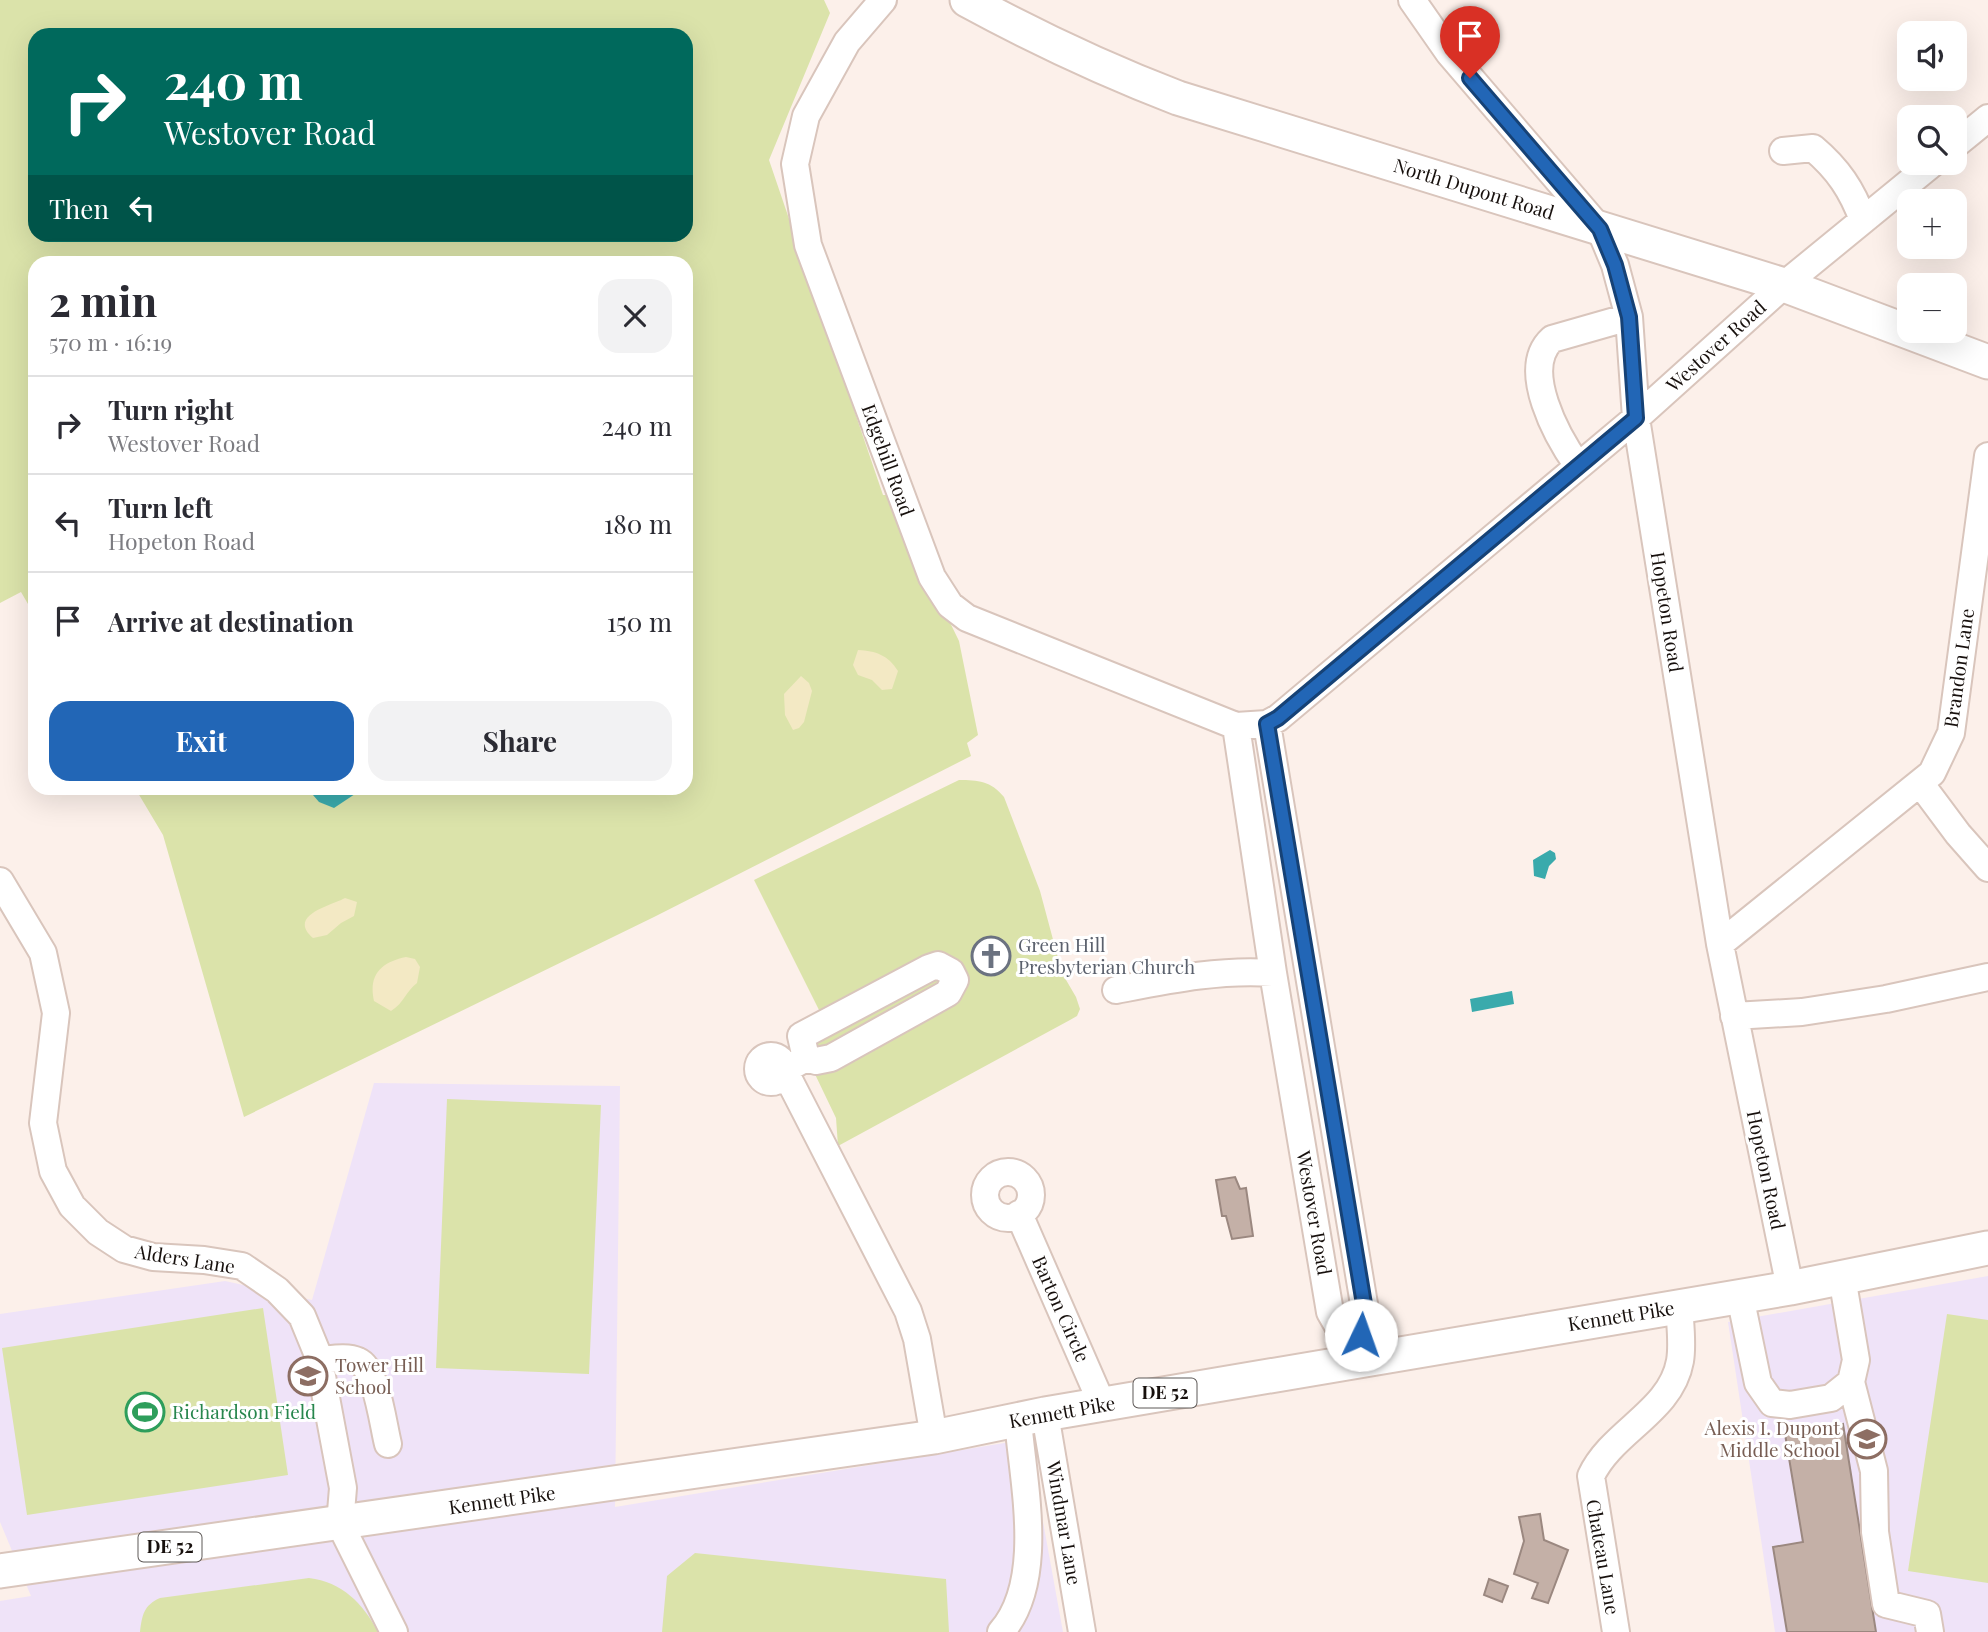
<!DOCTYPE html>
<html lang="en">
<head>
<meta charset="utf-8">
<style>
  :root { --surface:#fff; --page:#f2f2f3; --text:#2b2b33; --muted:#7c7c81; --line:#e1e1e2; --accent:#2266b6 }
  body { margin:0; font-family:"Playfair Display",serif; background:var(--page); color:var(--text); height:100vh; display:flex; flex-direction:column; font-size:26px; white-space:nowrap }
  * { box-sizing:border-box; margin:0 }
  p { font-size:23px; color:var(--muted) }
  .icon { flex:none; width:38px; height:38px; fill:none; stroke:currentColor; stroke-width:2; stroke-linecap:round; stroke-linejoin:round }
  .map { position:relative; flex:1; overflow:hidden }
  .drawer { position:absolute; left:28px; top:256px; width:665px; height:539px; display:flex; flex-direction:column; background:var(--surface); border-radius:21px; box-shadow:0 7px 28px #0002 }
  .drawer>* { flex:none }
  .guide { position:absolute; left:28px; top:28px; width:665px; height:214px; border-radius:21px; box-shadow:0 7px 28px #0002; background:#00695c; color:#fff; overflow:hidden }
  .controls { position:absolute; left:1897px; top:21px; display:grid; gap:14px }
  .controls a { display:grid; place-items:center; width:70px; height:70px; border-radius:14px; background:var(--surface); box-shadow:0 7px 28px #0002; font-size:35px }
  .pin { position:absolute; display:grid; place-items:center; width:60px; height:60px; color:#fff; margin:-72px -30px; border-radius:50% 50% 50% 0; rotate:-45deg; box-shadow:0 0 7px #0007 }
  .pin .icon { rotate:45deg }
  .me { position:absolute; width:77px; margin:-38px; rotate:3deg; stroke-linejoin:round; filter:drop-shadow(0 0 5px #0008) }
  .turn { display:flex; align-items:center; gap:24px; height:147px; padding:0 21px; font-size:32px }
  .turn .icon { width:91px; height:91px; stroke-width:2.5 }
  .turn b { display:block; font-size:49px; line-height:60px }
  .then { display:flex; align-items:center; height:66px; padding:0 21px; background:#0003; gap:14px; font-size:26px }
  .round { display:grid; place-items:center; flex:none; width:74px; height:74px; border-radius:21px; background:var(--page) }
  .headline { display:flex; align-items:center; justify-content:space-between; height:119px; padding:0 21px }
  h1 { font-size:42px; font-weight:700; line-height:52px }
  .primary-button { display:flex; gap:14px; margin-top:auto; padding:14px 21px }
  .primary-button a { flex:1; height:80px; border-radius:21px; background:var(--accent); color:#fff; font-size:28px; font-weight:700; line-height:80px; text-align:center }
  .primary-button a+a { background:var(--page); color:var(--text) }
  ul { padding:0; list-style:none }
  li { display:flex; align-items:center; gap:21px; height:98px; padding:0 21px; border-top:2px solid var(--line) }
  li div { flex:1 }
  li b { display:block; font-size:26px }
  li em { font-style:normal }
  .map>svg:first-child { display:block }
  .education { fill:#efe3f8 }
  .green { fill:#dbe3aa; fill-rule:evenodd }
  .sand { fill:#f3e9c4 }
  .water { fill:#3aaaac }
  .building { fill:#c4b0a7; stroke:#9b8880; stroke-width:2 }
  .lines { fill:none; stroke-linecap:round; stroke-linejoin:round }
  .minor-casing { stroke:#d9c5bc; stroke-width:30 }
  .major-casing { stroke:#d9c5bc; stroke-width:37 }
  .minor { stroke:#fff; stroke-width:26 }
  .major { stroke:#fff; stroke-width:33 }
  .route-casing { stroke:#164276; stroke-width:18 }
  .route { stroke:#2266b6; stroke-width:12 }
  .labels { text-anchor:middle; stroke-width:6; stroke-linejoin:round; paint-order:stroke }
  .shield { fill:#fff; stroke:#5d5856; stroke-width:2 }
  .shield-label { font-size:18px; font-weight:bold; fill:#17100d }
  .street-label { font-size:19px; fill:#17100d; stroke:#fff }
  .worship-label { font-size:19px; fill:#5b616d; stroke:#fff; text-anchor:start }
  .education-label { font-size:19px; fill:#785e54; stroke:#fff; text-anchor:start }
  .leisure-label { font-size:19px; fill:#27864d; stroke:#fff; text-anchor:start }
</style>
</head>
<body>
<div class="map">
<svg width="1988" height="1632" viewBox="0 0 1988 1632">
  <rect width="100%" height="100%" fill="#fcf0ea"/>
  <path class="education" d="M374,1083L620,1086L615,1507L1028,1439L1063,1632H0V1601L31,1596L0,1522V1314L225,1281L312,1300Z
    M1988,1276V1632H1775L1728,1322Z"/>
  <path class="green" d="M0,0H824L830,13L769,160L883,495H893L917,555L959,641L978,735L967,743L971,756L654,917L244,1117L163,835L135,788H686V262H35V616L21,592L0,603ZM35,35H686V234H35Z
    M959,780C978,780 991,781 1004,797L1040,891L1062,973L1076,997L1080,1009L1077,1016L1070,1020L838,1146L836,1118L812,1068L811,1051L821,1014L754,880Z
    M447,1099L601,1105L589,1374L436,1368Z
    M263,1308L288,1475L27,1515L2,1348Z
    M1947,1314L1988,1320V1583L1908,1571Z
    M695,1553L946,1579L949,1632H662L667,1576Z
    M309,1578C342,1582 363,1603 378,1632H140C142,1615 144,1605 160,1598Z"/>
  <path class="sand" d="M858,650C876,651 888,655 898,671L892,689L882,690L872,680L858,675L853,665Z
    M801,676L809,683L812,691L804,722L799,728L793,730L785,715L784,694Z
    M345,898L357,902L354,916L341,923L327,935L313,938C286,915 333,905 345,898Z
    M406,957L415,959L420,967L417,983C406,991 404,1003 391,1011L374,1001C368,974 382,962 406,957Z"/>
  <path class="water" d="M307,788H364L334,808L319,802Z
    M1550,850L1555,853L1556,859L1549,866L1545,879L1534,876L1533,860Z
    M1512,991L1514,1004L1472,1012L1470,999Z"/>
  <path class="building" d="M1235,1177L1240,1189L1246,1188L1253,1236L1232,1239L1226,1216H1222L1216,1180Z
    M1843,1424L1876,1632H1787L1773,1547L1803,1542L1785,1434Z
    M1540,1514L1544,1540L1568,1550L1548,1603L1532,1598L1538,1583L1514,1574L1524,1541L1519,1517Z
    M1489,1579L1508,1586L1502,1602L1484,1595Z"/>
  <g class="lines">
    <defs>
      <path id="minor" d="M883,0L847,42L806,116L795,164L808,245L932,577L950,605L967,618L1236,726L1267,724L1278,718L1636,418L1784,285L1933,163
        M1412,0L1449,53L1600,229L1615,265L1629,317L1636,418L1720,944L1790,1288
        M1955,145L1988,118
        M1783,151L1813,148C1838,169 1852,190 1863,220
        M1578,466C1558,438 1519,369 1552,339L1629,317
        M1267,724L1365,1310L1357,1359
        M1236,726L1273,973L1330,1312L1357,1359
        M1920,783L1958,834L1988,868
        M0,881L43,953L56,1013L43,1123L53,1171L72,1206L98,1232L124,1249L153,1257L204,1260L242,1266L277,1290L302,1316L318,1355L343,1488L340,1524L394,1632
        M1720,944L1932,773L1951,733L1988,456
        M1116,990C1168,980 1220,969 1273,973
        M1734,1016L1802,1012L1886,999L1988,977
        M758 1069a13 13 0 1 1 26 0a13 13 0 1 1-26 0Z
        M806,1058L816,1061L831,1058L948,993L955,980L951,972L938,965L929,968L801,1036L806,1058L784,1070L908,1311L917,1339L934,1437
        M985 1195a23 23 0 1 1 46 0a23 23 0 1 1-46 0Z
        M1019,1214L1102,1404
        M1740,1296L1758,1383L1772,1403L1790,1405L1831,1398L1851,1382L1856,1360L1842,1277
        M319,1360C332,1359 347,1356 358,1361C377,1369 383,1425 388,1444
        M1851,1382L1874,1471L1875,1532L1886,1604L1927,1614L1930,1632
        M1045,1414L1082,1632
        M1001,1632C1046,1581 1023,1483 1018,1420
        M1616,1632L1591,1476C1612,1431 1671,1412 1680,1361C1683,1344 1680,1323 1679,1306"/>
      <path id="major" d="M967,0C1035,37 1105,70 1178,98L1784,285L1988,362
        M0,1571L934,1437L1045,1414L1790,1288L1988,1248"/>
    </defs>
    <use href="#minor" class="minor-casing"/>
    <use href="#major" class="major-casing"/>
    <use href="#minor" class="minor"/>
    <use href="#major" class="major"/>
  </g>
  <g class="lines">
    <defs>
      <path id="route" d="M1361,1335L1365,1310L1267,724L1278,718L1636,418L1629,317L1615,265L1600,229L1470,78"/>
    </defs>
    <use href="#route" class="route-casing"/>
    <use href="#route" class="route"/>
  </g>
  <defs>
    <symbol id="church-ring" viewBox="-11 -11 22 22"><circle r="9.5" fill="#fff" stroke="#6b7280" stroke-width="1.5"/><path d="M-1.2-6h2.4v3.5h3.3v2.4h-3.3V6h-2.4V-.1h-3.3v-2.4h3.3Z" fill="#6b7280"/></symbol>
    <symbol id="school-ring" viewBox="-11 -11 22 22"><circle r="9.5" fill="#fff" stroke="#8d6e63" stroke-width="1.5"/><path d="M0-5L7-2L0 1L-7-2ZM-4 1L0 2.5L4 1V4Q0 6-4 4Z" fill="#8d6e63"/></symbol>
    <symbol id="stadium-ring" viewBox="-11 -11 22 22"><circle r="9.5" fill="#fff" stroke="#2e9e5b" stroke-width="1.5"/><path d="M0-5a6.5 5 0 1 0 0 10a6.5 5 0 1 0 0-10ZM-3.5-1.8h7v3.6h-7Z" fill="#2e9e5b"/></symbol>
  </defs>
  <g fill-rule="evenodd">
    <use href="#church-ring" x="969" y="934" width="44" height="44"/>
    <use href="#school-ring" x="286" y="1354" width="44" height="44"/>
    <use href="#stadium-ring" x="123" y="1390" width="44" height="44"/>
    <use href="#school-ring" x="1845" y="1417" width="44" height="44"/>
  </g>
  <g class="labels">
    <g class="shield">
      <rect x="1133.5" y="1378.5" width="63" height="29" rx="5"/>
      <rect x="138.5" y="1532.5" width="63" height="29" rx="5"/>
    </g>
    <g class="shield-label">
      <text x="1165" y="1399">DE 52</text>
      <text x="170" y="1553">DE 52</text>
    </g>
    <g class="street-label">
      <text transform="translate(1474 189) rotate(17)" y="7">North Dupont Road</text>
      <text transform="translate(1716 346) rotate(-42)" y="7">Westover Road</text>
      <text transform="translate(888 460) rotate(70)" y="7">Edgehill Road</text>
      <text transform="translate(1667 612) rotate(81)" y="7">Hopeton Road</text>
      <text transform="translate(1959 668) rotate(-82)" y="7">Brandon Lane</text>
      <text transform="translate(1766 1170) rotate(78)" y="7">Hopeton Road</text>
      <text transform="translate(1314 1213) rotate(80)" y="7">Westover Road</text>
      <text transform="translate(185 1259) rotate(9)" y="7">Alders Lane</text>
      <text transform="translate(1061 1309) rotate(66)" y="7">Barton Circle</text>
      <text transform="translate(1621 1316) rotate(-9)" y="7">Kennett Pike</text>
      <text transform="translate(1062 1412) rotate(-10)" y="7">Kennett Pike</text>
      <text transform="translate(502 1500) rotate(-8)" y="7">Kennett Pike</text>
      <text transform="translate(1064 1523) rotate(80)" y="7">Windmar Lane</text>
      <text transform="translate(1603 1557) rotate(80)" y="7">Chateau Lane</text>
    </g>
    <g class="worship-label">
      <text x="1018" y="952">Green Hill<tspan x="1018" dy="22">Presbyterian Church</tspan></text>
    </g>
    <g class="education-label">
      <text x="335" y="1372">Tower Hill<tspan x="335" dy="22">School</tspan></text>
      <text x="1840" y="1435" text-anchor="end">Alexis I. Dupont<tspan x="1840" dy="22">Middle School</tspan></text>
    </g>
    <g class="leisure-label">
      <text x="172" y="1419">Richardson Field</text>
    </g>
  </g>
</svg>
<div class="controls">
<a><svg class="icon" aria-label="sound" viewBox="0 0 24 24"><path d="M4 9h4l5-4v14l-5-4H4zM17 9q2 3 0 6"/></svg></a>
<a><svg class="icon" aria-label="search" viewBox="0 0 24 24"><circle cx="10" cy="10" r="6"/><path d="M15 15l6 6"/></svg></a>
<a>+</a>
<a>−</a>
</div>
<div class="pin" style="left:1470px;top:78px;background:#d93025"><svg class="icon" aria-label="arrive" viewBox="0 0 24 24"><path d="M6 21V4h12l-3 4 3 4H6"/></svg></div>
<svg class="me" style="left:1361px;top:1335px" viewBox="-20 -20 40 40"><circle r="19" fill="#fff"/><path d="M0-13L10 11 0 6-10 11z" fill="#2266b6"/></svg>
<div class="guide">
<div class="turn"><svg class="icon" aria-label="right" viewBox="0 0 24 24"><path d="M7 20v-9h11M14 6l5 5-5 5"/></svg><div><b>240 m</b>Westover Road</div></div>
<div class="then">Then<svg class="icon" aria-label="left" viewBox="0 0 24 24"><path d="M17 20v-9H6M10 6l-5 5 5 5"/></svg></div>
</div>
<section class="drawer">
<div class="headline"><div><h1>2 min</h1><p>570 m · 16:19</p></div><a class="round"><svg class="icon" aria-label="close" viewBox="0 0 24 24"><path d="M6 6l12 12M18 6L6 18"/></svg></a></div>
<ul>
<li><svg class="icon" aria-label="right" viewBox="0 0 24 24"><path d="M7 20v-9h11M14 6l5 5-5 5"/></svg><div><b>Turn right</b><p>Westover Road</p></div><em>240 m</em></li>
<li><svg class="icon" aria-label="left" viewBox="0 0 24 24"><path d="M17 20v-9H6M10 6l-5 5 5 5"/></svg><div><b>Turn left</b><p>Hopeton Road</p></div><em>180 m</em></li>
<li><svg class="icon" aria-label="arrive" viewBox="0 0 24 24"><path d="M6 21V4h12l-3 4 3 4H6"/></svg><div><b>Arrive at destination</b></div><em>150 m</em></li>
</ul>
<div class="primary-button"><a>Exit</a><a>Share</a></div>
</section>
</div>
</body>
</html>
